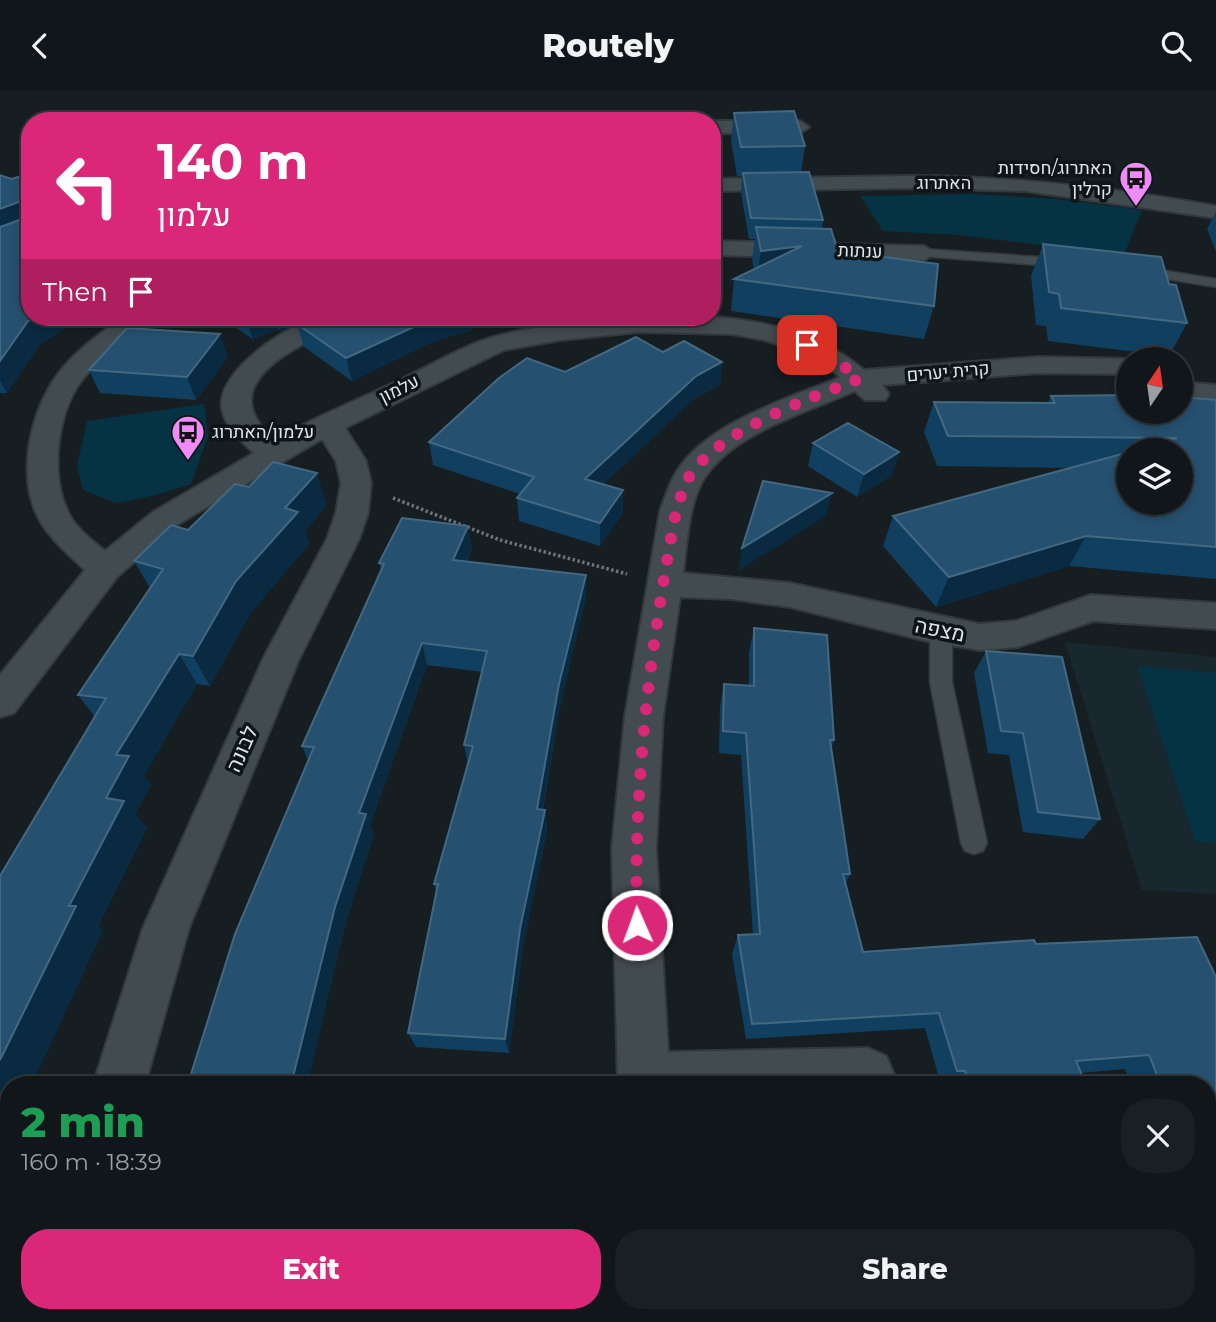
<!DOCTYPE html>
<html lang="en">
<head>
<meta charset="utf-8">
<style>
  :root { --surface:#10161a; --page:#191f23; --text:#f1f3f6; --muted:#9c9fa2; --line:#303539; --accent:#db2777 }
  body { margin:0; font-family:Montserrat,Heebo,sans-serif; background:var(--page); color:var(--text); height:100vh; display:flex; flex-direction:column; font-size:26px; white-space:nowrap }
  * { box-sizing:border-box; margin:0 }
  p { font-size:23px; color:var(--muted) }
  .icon { flex:none; width:38px; height:38px; fill:none; stroke:currentColor; stroke-width:2; stroke-linecap:round; stroke-linejoin:round }
  .map { position:relative; flex:1; overflow:hidden }
  .side { position:absolute; left:0px; top:985px; width:1216px; height:247px; display:flex; flex-direction:column; background:var(--surface); border-radius:28px 28px 0 0; box-shadow:0 4px 10px #0003,0 0 0 2px var(--line) }
  .side>* { flex:none }
  .hud { position:absolute; left:21px; top:21px; width:700px; height:214px; border-radius:28px; box-shadow:0 4px 10px #0003,0 0 0 2px var(--line); background:#db2777; color:#fff; overflow:hidden }
  .needle { width:46px; rotate:13deg }
  .tools { position:absolute; left:1116px; top:256px; display:grid; gap:14px }
  .tools a { display:grid; place-items:center; width:77px; height:77px; border-radius:50%; background:var(--surface); box-shadow:0 4px 10px #0003,0 0 0 2px var(--line); font-size:35px }
  .pin { position:absolute; display:grid; place-items:center; width:60px; height:60px; color:#fff; margin:-30px; border-radius:14px; box-shadow:0 4px 10px #0006 }
  .me { position:absolute; width:77px; margin:-38px; rotate:358deg; stroke-linejoin:round; filter:drop-shadow(0 0 5px #0008) }
  .turn { display:flex; align-items:center; gap:24px; height:147px; padding:0 21px; font-size:32px }
  .turn .icon { width:91px; height:91px; stroke-width:2.5 }
  .turn b { display:block; font-size:49px; line-height:60px }
  .then { display:flex; align-items:center; height:66px; padding:0 21px; background:#0003; gap:14px; font-size:26px }
  .round { display:grid; place-items:center; flex:none; width:74px; height:74px; border-radius:28px; background:var(--page) }
  .summary { display:flex; align-items:center; justify-content:space-between; height:119px; padding:0 21px }
  h1 { font-size:42px; font-weight:800; line-height:52px; color:#1e9e55 }
  .primary-button { display:flex; gap:14px; margin-top:auto; padding:14px 21px }
  .primary-button a { flex:1; height:80px; border-radius:28px; background:var(--accent); color:#fff; font-size:28px; font-weight:800; line-height:80px; text-align:center }
  .primary-button a+a { background:var(--page); color:var(--text) }
  header { display:flex; justify-content:space-between; align-items:center; height:91px; padding:0 21px; background:var(--surface); font-size:32px; font-weight:800 }
  .map>svg:first-child { display:block }
  .built { fill:#19282e }
  .green { fill:#053343 }
  .lines { fill:none; stroke-linecap:round; stroke-linejoin:round }
  .lane-casing { stroke:#33393b; stroke-width:3 }
  .street-casing { stroke:#33393b; stroke-width:4 }
  .path { stroke:#6e7578; stroke-width:3.5; stroke-dasharray:2.5 2.5; stroke-linecap:butt }
  .lane { fill:#424b4f; fill-rule:evenodd }
  .street { fill:#424b4f; fill-rule:evenodd }
  .wall { fill:#103f60; fill-rule:evenodd }
  .shaded-wall { fill:#092a41 }
  .building { fill:#26506f; stroke:#436882; stroke-width:2 }
  .route { stroke:#db2777; stroke-width:12; stroke-dasharray:0 21.6 }
  .labels { text-anchor:middle; stroke-width:7; stroke-linejoin:round; paint-order:stroke }
  .far-poi-label { font-size:18px; fill:#dfe5e7; stroke:#0d1518; text-anchor:end }
  .far-street-label { font-size:18px; fill:#dfe5e7; stroke:#0d1518 }
  .street-label { font-size:21px; fill:#dfe5e7; stroke:#0d1518 }
</style>
</head>
<body>
<header><svg class="icon" aria-label="back" viewBox="0 0 24 24"><path d="M15 5l-7 7 7 7"/></svg>Routely<svg class="icon" aria-label="search" viewBox="0 0 24 24"><circle cx="10" cy="10" r="6"/><path d="M15 15l6 6"/></svg></header>
<div class="map">
<svg width="1216" height="1231" viewBox="0 0 1216 1231">
  <rect width="100%" height="100%" fill="#161e22"/>
  <path class="built" d="M1065,551L1216,566V803L1142,799Z"/>
  <path class="green" d="M972,103L1056,108L1142,119L1124,164L959,144L883,140L860,105Z
    M204,313L208,345L191,393L156,404L116,412L83,399L77,375L87,330Z
    M1137,575L1216,582V752L1195,750Z"/>
  <g class="lines">
    <defs>
      <path id="lane" d="M924,158L1068,168L1075,172L1068,176L919,165L917,162Z
        M1136,175L1216,188V196L1131,182V176Z
        M941,532L948,534L952,540V591L987,752L983,760L974,763L965,760L961,752L930,591V540L934,534Z"/>
      <path id="street" d="M712,30H800L809,36L800,42H712Z
        M909,85C1013,85 1113,97 1216,115V127L1026,100L909,97L712,100V88Z
        M712,150L924,155L935,162L924,169L712,164Z
        M123,226H151C135,249 105,262 87,283C57,316 49,382 68,421C75,437 92,449 105,460L153,421L254,362C241,350 225,336 222,318C215,281 288,233 320,226C329,224 343,226 353,226L349,231C302,253 207,291 275,349C316,325 361,308 404,287C432,274 461,256 490,247C522,237 557,234 590,230C681,221 790,217 864,279L1038,266L1132,268H1129V283L1038,282L882,294L889,303L885,309H865L855,300C807,321 726,344 701,393C688,419 687,453 683,482L790,492L979,533L1016,530L1091,504L1216,512V538L1093,530L1018,556L979,559L927,550L790,516L731,508L680,506L663,625L656,757L668,961L868,957L886,965L894,983L889,994H618L612,757L625,625L660,420C664,410 667,399 672,389C699,333 786,309 840,286L824,273L798,260L765,249L732,243L638,241L561,249L504,259L345,337L366,370L371,392L368,422L359,448L299,568L189,837L145,994H93L143,837L263,568L327,448L336,422L341,392L336,370L322,348L175,435L117,486L14,622L0,626V584L85,479C67,462 47,446 36,422C17,377 32,316 61,279C78,258 101,242 123,226Z
        M1181,291L1216,294V310L1181,307Z
        M28,1223H88L86,1231H26Z
        M641,1223H701L702,1231H642Z"/>
    </defs>
    <use href="#lane" class="lane-casing"/>
    <use href="#street" class="street-casing"/>
    <path class="path" d="M393,407L500,449L627,483"/>
    <use href="#lane" class="lane"/>
    <use href="#street" class="street"/>
  </g>
  <path class="wall" d="M734,22L805,55L801,81L823,129L822,138L838,160L934,215L924,248L731,220L734,188L754,178L752,168L755,148H749L741,102L742,85H737L731,50Z
    M0,84L30,226H84L40,253L7,302H0Z
    M1216,121V161L1207,138Z
    M1043,153L1169,193L1187,232L1169,265L1048,250L1046,235L1036,234L1031,185Z
    M220,226H470L472,239L432,251L352,290L304,256L297,233L302,231L281,240L278,238L253,248Z
    M481,226H515L488,234Z
    M663,261L722,271L720,294L694,308L604,393L623,399V422L600,455L519,430L517,407L520,403L433,374L429,351Z
    M228,266L196,309L100,302L89,279Z
    M1051,305L1216,309V488L1069,475L936,516L883,455L893,425L1070,377L937,375L924,341L934,311L1048,312ZM1129,359H1181L1129,411Z
    M813,352L899,361L892,384L857,406L808,375Z
    M327,414L305,440L309,453L251,521L210,595L197,593L144,684L151,694L135,723L147,737L98,835L103,840L9,994V1051L0,1074V785L95,626L78,604L150,497L134,470L188,439Z
    M472,458L467,471L586,506L560,615L543,719H545L547,740L523,855L509,962L416,956L408,942L436,800L434,793L468,673L464,654L482,581L427,574L370,734L374,743L345,834L307,994H189L308,669L302,655L381,479L379,472Z
    M754,537L834,649L831,658L850,783L846,792L863,861L1036,853L1216,886V1164H1208V994H1131L1125,978L1081,982L1086,994H941L925,937L746,948L732,863L738,844H753L741,664L719,662L720,616L724,593L749,595V561Z
    M986,560L1100,728L1083,748L1023,741L1009,664L988,662L974,582Z"/>
  <path class="shaded-wall" d="M21,110L30,127L0,143V118Z
    M802,155L756,191L761,160Z
    M36,226H84L40,253L7,302L0,290V270L28,230Z
    M245,226H274L278,238L253,248Z
    M277,226H314L281,240Z
    M439,226H470L472,239L432,251L352,290L346,267L429,229Z
    M487,226H515L488,234Z
    M220,243L228,266L196,309L187,286Z
    M722,271L720,294L694,308L585,411V388L696,285Z
    M899,361L892,384L857,406L864,383Z
    M317,382L327,414L305,440L309,453L251,521L210,595L193,565L236,490L285,417Z
    M623,399V422L600,455V432Z
    M832,402L826,425L738,480L742,457Z
    M468,435L472,458L457,492L453,469Z
    M1086,445L1069,475L936,516L949,486Z
    M586,484V506L560,615L539,739L537,718L559,593Z
    M422,552L427,574L370,734L374,743L345,834L307,994H291L359,722Z
    M179,563L197,593L144,684L151,694L135,723L147,737L98,835L103,840L32,994H9V1051L0,1074V969L106,707L116,664Z
    M545,719L547,740L523,855L509,962L505,948L520,838Z
    M275,1223H291L290,1231H274Z
    M521,1223H526L527,1231H522Z"/>
  <path class="building" d="M794,20L805,55L741,56L734,22Z
    M252,22L253,30H220Z
    M809,81L823,129L751,127L743,82Z
    M30,83V226H36L28,230L0,270V136L22,128L21,110L0,118V84L11,88Z
    M756,136L831,138L838,160L938,173L934,215L734,188L802,155L761,160Z
    M1043,153L1161,166L1169,193L1176,194L1187,232L1061,217L1059,203L1049,201Z
    M314,226H439L429,229L346,267L297,233Z
    M127,237L220,243L187,286L89,279Z
    M636,246L663,261L684,250L722,271L696,285L585,388L623,399L600,432L517,407L534,386L429,351L499,287L527,267L565,281Z
    M1129,304V320H1181V306L1216,309V456L1086,445L949,486L893,425L1129,361V411H1181V359H1135L1177,347L948,345L934,311L1055,312L1051,305Z
    M848,332L899,361L864,383L813,352Z
    M273,371L317,382L285,417L298,421L236,490L193,565L179,563L116,664L129,665L106,707L124,710L69,815H76L0,969V785L106,607L78,604L163,478L134,470L171,434L188,439L235,393L249,396Z
    M763,390L832,402L742,457Z
    M402,427L468,435L453,469L586,484L559,593L537,718L545,719L520,838L505,948L408,942L438,793H434L473,655L464,654L487,560L422,552L359,722L366,723L335,816L291,994H189L192,980L235,843L314,656L302,655L384,473L379,472Z
    M754,537L827,544L834,649H830L850,783H843L863,861L1034,849L1036,853L1197,846L1216,886V1127L1208,1106V994H1161L1149,964L1076,970L1086,994H969L965,980H957L939,922L752,933L738,844L760,843L746,642L723,640L724,593L754,595Z
    M986,560L1062,566L1100,728L1038,721L1023,642L1001,640Z
    M152,1223H275L274,1231H151Z
    M401,1223H521L522,1231H401Z"/>
  <g class="lines">
    <path class="route" d="M637,834C633,694 650,557 676,420C680,410 682,398 687,389C716,340 808,308 859,288L834,267L807,254"/>
  </g>
  <defs>
    <symbol id="bus-pin" viewBox="-11 -11 22 30"><path d="M0 17L-7.5 6A9.5 9.5 0 1 1 7.5 6Z" fill="#ef8bf7" stroke="#0d1518"/><path d="M-5-6H5V4H4V6H2V4H-2V6H-4V4H-5ZM-3.5-4V0h7V-4ZM-3.5 1.2v1.5H-2V1.2ZM2 1.2v1.5H3.5V1.2Z" fill="#111"/></symbol>
  </defs>
  <g fill-rule="evenodd">
    <use href="#bus-pin" x="1117" y="68" width="38" height="52"/>
    <use href="#bus-pin" x="169" y="322" width="38" height="52"/>
  </g>
  <g class="labels">
    <g class="far-poi-label">
      <text x="1112" y="83">האתרוג/חסידות<tspan x="1112" dy="21">קרלין</tspan></text>
      <text x="212" y="347" text-anchor="start">עלמון/האתרוג</text>
    </g>
    <g class="far-street-label">
      <text x="944" y="98">האתרוג</text>
      <text transform="translate(860 160) rotate(2)" y="6">ענתות</text>
      <text transform="translate(948 281) rotate(-5)" y="6">קרית יערים</text>
      <text transform="translate(399 298) rotate(-26)" y="6">עלמון</text>
    </g>
    <g class="street-label">
      <text transform="translate(940 539) rotate(11)" y="7">מצפה</text>
      <text transform="translate(242 658) rotate(-66)" y="7">לבונה</text>
    </g>
  </g>
</svg>
<div class="tools">
<a><svg class="needle" viewBox="-14 -14 28 28"><path d="M0-13l5 13h-10z" fill="#e53935"/><path d="M0 13l5-13h-10z" fill="#9c9fa2"/></svg></a>
<a><svg class="icon" aria-label="layers" viewBox="0 0 24 24"><path d="M12 4l9 5-9 5-9-5zM3 14l9 5 9-5"/></svg></a>
</div>
<div class="pin" style="left:807px;top:254px;background:#d93025"><svg class="icon" aria-label="arrive" viewBox="0 0 24 24"><path d="M6 21V4h12l-3 4 3 4H6"/></svg></div>
<svg class="me" style="left:637px;top:834px" viewBox="-20 -20 40 40"><circle r="17" fill="#db2777" stroke="#fff" stroke-width="3"/><path d="M0-11L8 9 0 5-8 9z" fill="#fff"/></svg>
<div class="hud">
<div class="turn"><svg class="icon" aria-label="left" viewBox="0 0 24 24"><path d="M17 20v-9H6M10 6l-5 5 5 5"/></svg><div><b>140 m</b>עלמון</div></div>
<div class="then">Then<svg class="icon" aria-label="arrive" viewBox="0 0 24 24"><path d="M6 21V4h12l-3 4 3 4H6"/></svg></div>
</div>
<section class="side">
<div class="summary"><div><h1>2 min</h1><p>160 m · 18:39</p></div><a class="round"><svg class="icon" aria-label="close" viewBox="0 0 24 24"><path d="M6 6l12 12M18 6L6 18"/></svg></a></div>
<div class="primary-button"><a>Exit</a><a>Share</a></div>
</section>
</div>
</body>
</html>
